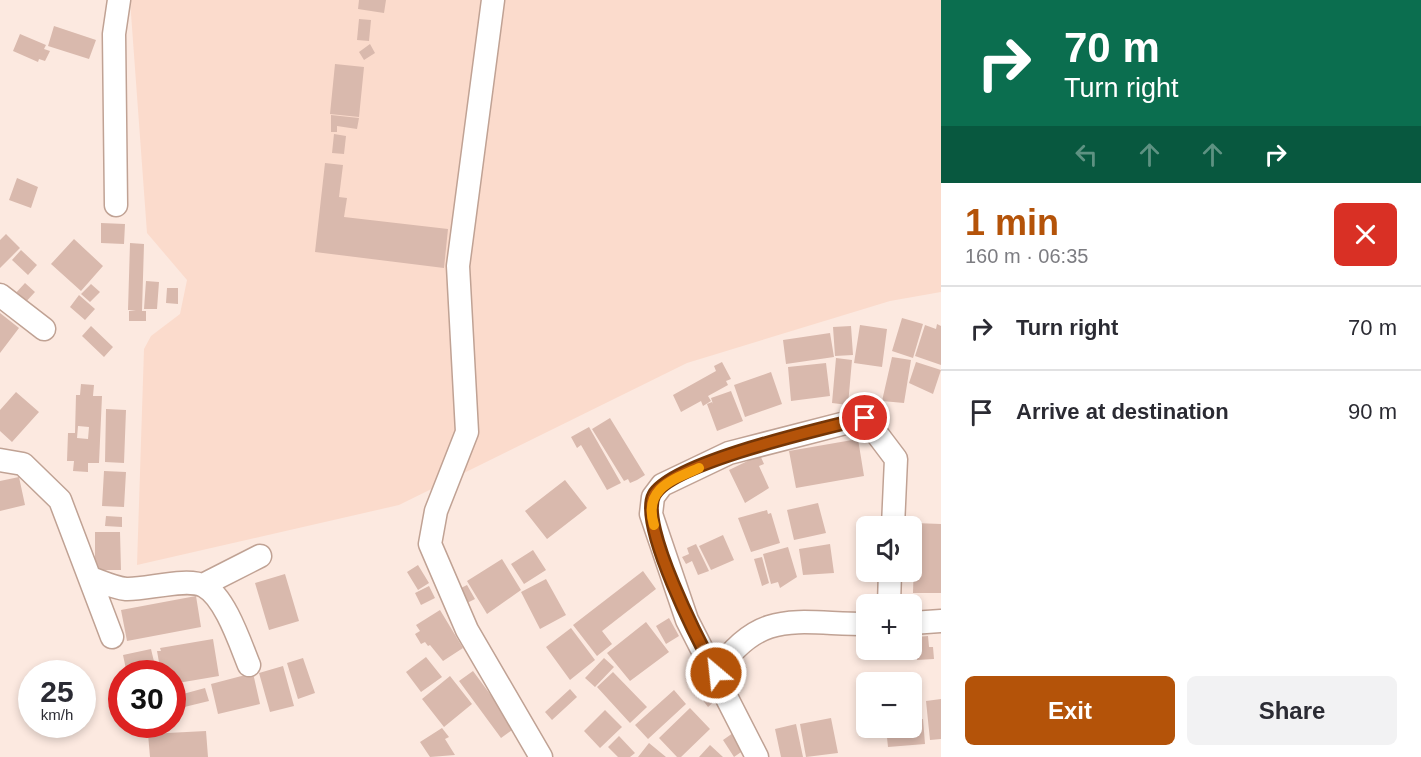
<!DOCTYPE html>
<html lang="en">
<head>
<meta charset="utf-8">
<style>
  :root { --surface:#fff; --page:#f2f2f3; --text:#2b2b33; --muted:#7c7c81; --line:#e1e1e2; --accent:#b45309 }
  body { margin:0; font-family:Helvetica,sans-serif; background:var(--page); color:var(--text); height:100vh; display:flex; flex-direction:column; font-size:22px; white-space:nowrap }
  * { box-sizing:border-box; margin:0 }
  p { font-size:20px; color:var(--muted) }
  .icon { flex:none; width:33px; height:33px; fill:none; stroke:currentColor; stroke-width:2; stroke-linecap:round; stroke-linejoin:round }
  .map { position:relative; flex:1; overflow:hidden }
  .panel { display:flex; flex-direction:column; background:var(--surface); width:480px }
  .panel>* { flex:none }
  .top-card { background:#0b6e4f; color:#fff; overflow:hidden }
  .fabs { position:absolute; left:856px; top:516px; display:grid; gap:12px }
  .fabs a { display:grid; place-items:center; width:66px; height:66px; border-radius:9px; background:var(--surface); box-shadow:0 3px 9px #0003; font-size:30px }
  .speed { position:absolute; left:18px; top:660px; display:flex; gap:12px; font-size:30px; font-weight:700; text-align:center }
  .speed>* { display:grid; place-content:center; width:78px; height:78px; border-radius:50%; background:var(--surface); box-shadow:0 3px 9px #0003; line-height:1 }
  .speed small { font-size:15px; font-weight:400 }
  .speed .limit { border:9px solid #d22; background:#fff; color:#111 }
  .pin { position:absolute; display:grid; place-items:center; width:51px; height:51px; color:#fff; margin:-26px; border:3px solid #fff; border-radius:50%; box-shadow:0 2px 6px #0007 }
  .me { position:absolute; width:66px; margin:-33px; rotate:332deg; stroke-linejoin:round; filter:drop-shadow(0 0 4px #0008) }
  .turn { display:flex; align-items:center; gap:21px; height:126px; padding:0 24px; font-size:27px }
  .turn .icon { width:78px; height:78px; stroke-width:2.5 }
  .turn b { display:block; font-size:42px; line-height:51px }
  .lanes { display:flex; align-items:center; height:57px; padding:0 24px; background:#0003; justify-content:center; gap:30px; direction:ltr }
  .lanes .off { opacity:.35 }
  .round { display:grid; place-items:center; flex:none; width:63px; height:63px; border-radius:9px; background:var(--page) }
  .head { display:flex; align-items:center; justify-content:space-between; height:102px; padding:0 24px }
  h1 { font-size:36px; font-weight:700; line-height:45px; color:var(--accent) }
  .action { display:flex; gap:12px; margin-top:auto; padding:12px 24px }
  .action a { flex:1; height:69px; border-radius:9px; background:var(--accent); color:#fff; font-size:24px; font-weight:700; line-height:69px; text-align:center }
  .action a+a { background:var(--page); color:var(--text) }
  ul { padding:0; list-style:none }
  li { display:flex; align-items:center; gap:18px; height:84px; padding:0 24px; border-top:2px solid var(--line) }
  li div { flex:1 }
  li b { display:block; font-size:22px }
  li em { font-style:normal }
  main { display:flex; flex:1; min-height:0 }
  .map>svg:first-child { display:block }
  .built { fill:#fbdbcc }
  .building { fill:#d9b9ad; fill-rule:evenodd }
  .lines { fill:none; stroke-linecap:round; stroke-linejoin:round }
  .minor-casing { stroke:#c0a294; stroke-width:25 }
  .minor { stroke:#fff; stroke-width:22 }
  .route-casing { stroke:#753606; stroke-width:15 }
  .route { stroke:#b45309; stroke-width:10 }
  .slow { stroke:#f59e0b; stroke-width:10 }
</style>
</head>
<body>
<main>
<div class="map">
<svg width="941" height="757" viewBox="0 0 941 757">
  <rect width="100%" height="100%" fill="#fce9e0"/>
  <path class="built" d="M130,0H941V292L890,301L687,363L399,505L137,565L144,349L151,336L180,314L187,280L147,233Z"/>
  <path class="building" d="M359,0H386L384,13L358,9Z
    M359,19L371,20L369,41L357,40Z
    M54,26L96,40L89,59L48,46Z
    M20,34L46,45L44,49L50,51L45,61L39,59L38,62L13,51Z
    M370,44L375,53L364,60L359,52Z
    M335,64L364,67L359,117L330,114Z
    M331,115L359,118L357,129L337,126V132H331Z
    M334,134L346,136L344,154L332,153Z
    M325,163L343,165L339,197L347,198L344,217L448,229L444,268L315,252Z
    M17,178L38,187L31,208L9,200Z
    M101,223L125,224L124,244L101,243Z
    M6,234L20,248L0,268V240Z
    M74,239L103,266L81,291L51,264Z
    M130,243L144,244L142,311H146V321H129V311L136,310H128Z
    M21,250L37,265L28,275L12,260Z
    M146,281L159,282L157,309H144Z
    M25,283L35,292L23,305L13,296Z
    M91,284L100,292L90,302L81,294Z
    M167,288H178V304L166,303Z
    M79,295L95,309L85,320L70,307Z
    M0,313L19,328L0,353Z
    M902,318L923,324L913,358L892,351Z
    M937,324L941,326V365L915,356L925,325L936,329Z
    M860,325L887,329L882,367L854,363Z
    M91,326L113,347L104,357L82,336Z
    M851,326L853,355L835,356L833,327Z
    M830,333L834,357L786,364L783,340Z
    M892,357L911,360L904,403L882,401Z
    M836,358L852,360L848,405L832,403Z
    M722,362L731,379L726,381L728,385L708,396L711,401L703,406L701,401L681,412L673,395L716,371L714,366Z
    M916,362L941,370L933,394L909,383Z
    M826,363L830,396L791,401L788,367Z
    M771,372L782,404L745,417L734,385Z
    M81,384L94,385L93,396H102L99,463H88V472L73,471L74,461H67L68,433H75L76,395H80ZM78,426L89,427L88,439L77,438Z
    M731,391L743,421L717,431L707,404L712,402L713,404L711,398Z
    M16,392L39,412L12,442L0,431V410Z
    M106,409L126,410L124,463L105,462Z
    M610,418L645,475L637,480L630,483L628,479L624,481L592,429Z
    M589,427L621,483L607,490L581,445L577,448L571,437Z
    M858,439L864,476L796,488L789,451Z
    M760,455L764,464L759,466L769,488L745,503L729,470Z
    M104,471L126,472L124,507L102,506Z
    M19,477L25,505L0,511V481Z
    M565,480L587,508L547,539L525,511Z
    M818,503L826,533L794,540L787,510Z
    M767,510L768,514L771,513L780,543L751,552L738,518Z
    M106,516L122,517V527L105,526Z
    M915,523L941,524V593H913Z
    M95,532H120L121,570H95Z
    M723,535L734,560L711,570L699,546Z
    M696,544L709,571L698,575L692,561L686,564L682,557L689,554L687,548Z
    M830,544L834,573L803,575L799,549Z
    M788,547L797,577L780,588L778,582L771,584L763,554Z
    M533,550L546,570L524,584L511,564Z
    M762,557L769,583L762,586L754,559Z
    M502,559L521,590L487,614L467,581Z
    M418,565L429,583L418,590L407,572Z
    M643,571L656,589L602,631L612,644L597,656L573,625Z
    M285,574L299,621L269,630L255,583Z
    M546,579L566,615L540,629L521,592Z
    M467,585L475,599L467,603L459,589Z
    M429,586L435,598L421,605L415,593Z
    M196,596L201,627L127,641L121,610Z
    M440,610L463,648L443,661L430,645L428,646L425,642L421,644L415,634L420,631L416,625Z
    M669,618L679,636L666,644L656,626Z
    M646,622L669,652L630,681L607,653Z
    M571,628L595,660L570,680L546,647Z
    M928,636L929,647H933L934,659L917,660L916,637Z
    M213,639L219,676L172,684V674H165L164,668H160L157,651H161L160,648Z
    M151,649L157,674H127L123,655Z
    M426,657L442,677L421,692L406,672Z
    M303,658L315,693L298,699L287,663Z
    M604,658L614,667L595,687L585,678Z
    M283,666L294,706L270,712L259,673Z
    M473,671L515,728L501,738L459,681Z
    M613,672L647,707L630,723L597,687Z
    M253,673L260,704L218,714L211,684Z
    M450,676L472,704L444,727L422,699Z
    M709,687L718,698L708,707L699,695Z
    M205,688L209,701L172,710V697Z
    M570,689L577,697L552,720L545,712Z
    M674,690L686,704L648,739L635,725Z
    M941,699V739L930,740L926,701Z
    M690,708L710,729L681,757H677L659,738Z
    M605,710L622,727L600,748L584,731Z
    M831,718L838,753L806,757L800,724Z
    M923,719L925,744L888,747L886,728H912V720Z
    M796,724L803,757H781L775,729Z
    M442,728L449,737L445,739L455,755L430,757L420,742Z
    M206,731L208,757H150L148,734Z
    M733,733L744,750L734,757L723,740Z
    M619,736L635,753L630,757H618L608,747Z
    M649,743L666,757H638Z
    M710,745L723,757H699Z"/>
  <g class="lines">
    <defs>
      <path id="minor" d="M493,0L458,266L467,432L436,511L430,544L467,630L541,757
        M116,205L114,34L119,0
        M0,295L44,329
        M0,460L23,464L60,500L112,637
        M91,578C102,582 115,588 126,589C146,590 187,577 204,586C225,597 240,643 249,665
        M203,585L260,556
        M889,604L890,572
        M912,623L941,621
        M716,673C760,607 797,624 867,624
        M757,757L687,620L651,514L653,497L662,485L729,453L865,418L896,459L893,526"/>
    </defs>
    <use href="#minor" class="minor-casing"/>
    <use href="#minor" class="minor"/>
  </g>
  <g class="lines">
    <defs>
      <path id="route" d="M716,673C700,644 638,524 654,495C672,462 825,428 865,418"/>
    </defs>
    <use href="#route" class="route-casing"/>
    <use href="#route" class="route"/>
    <path class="slow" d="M654,525C643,489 672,480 699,468"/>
  </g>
</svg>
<div class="fabs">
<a><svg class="icon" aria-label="sound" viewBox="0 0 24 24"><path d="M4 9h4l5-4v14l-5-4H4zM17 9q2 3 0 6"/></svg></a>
<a>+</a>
<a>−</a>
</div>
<div class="speed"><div>25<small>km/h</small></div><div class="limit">30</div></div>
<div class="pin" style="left:865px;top:418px;background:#d93025"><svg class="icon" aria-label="arrive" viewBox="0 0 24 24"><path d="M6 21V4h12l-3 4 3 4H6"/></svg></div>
<svg class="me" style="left:716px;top:673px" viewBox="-20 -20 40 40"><circle r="17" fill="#b45309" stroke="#fff" stroke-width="3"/><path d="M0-11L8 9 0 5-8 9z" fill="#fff"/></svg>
</div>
<section class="panel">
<div class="top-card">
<div class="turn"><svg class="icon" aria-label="right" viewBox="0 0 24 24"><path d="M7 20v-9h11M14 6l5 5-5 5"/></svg><div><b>70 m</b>Turn right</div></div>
<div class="lanes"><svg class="icon off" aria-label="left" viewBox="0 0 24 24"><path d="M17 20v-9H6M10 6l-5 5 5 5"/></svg><svg class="icon off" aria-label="ahead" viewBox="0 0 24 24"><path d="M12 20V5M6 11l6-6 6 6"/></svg><svg class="icon off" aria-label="ahead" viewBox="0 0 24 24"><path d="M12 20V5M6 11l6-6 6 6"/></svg><svg class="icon" aria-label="right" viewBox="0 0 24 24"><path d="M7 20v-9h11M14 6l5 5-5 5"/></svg></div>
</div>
<div class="head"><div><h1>1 min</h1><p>160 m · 06:35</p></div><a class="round" style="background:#d93025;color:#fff"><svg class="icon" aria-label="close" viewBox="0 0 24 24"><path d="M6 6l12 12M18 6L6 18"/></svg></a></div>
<ul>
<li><svg class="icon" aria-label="right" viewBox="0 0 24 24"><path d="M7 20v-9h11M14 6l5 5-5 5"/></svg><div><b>Turn right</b></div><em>70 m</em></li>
<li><svg class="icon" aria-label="arrive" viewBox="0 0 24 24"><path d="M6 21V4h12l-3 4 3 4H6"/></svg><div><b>Arrive at destination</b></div><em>90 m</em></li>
</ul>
<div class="action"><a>Exit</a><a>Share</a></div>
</section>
</main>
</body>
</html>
